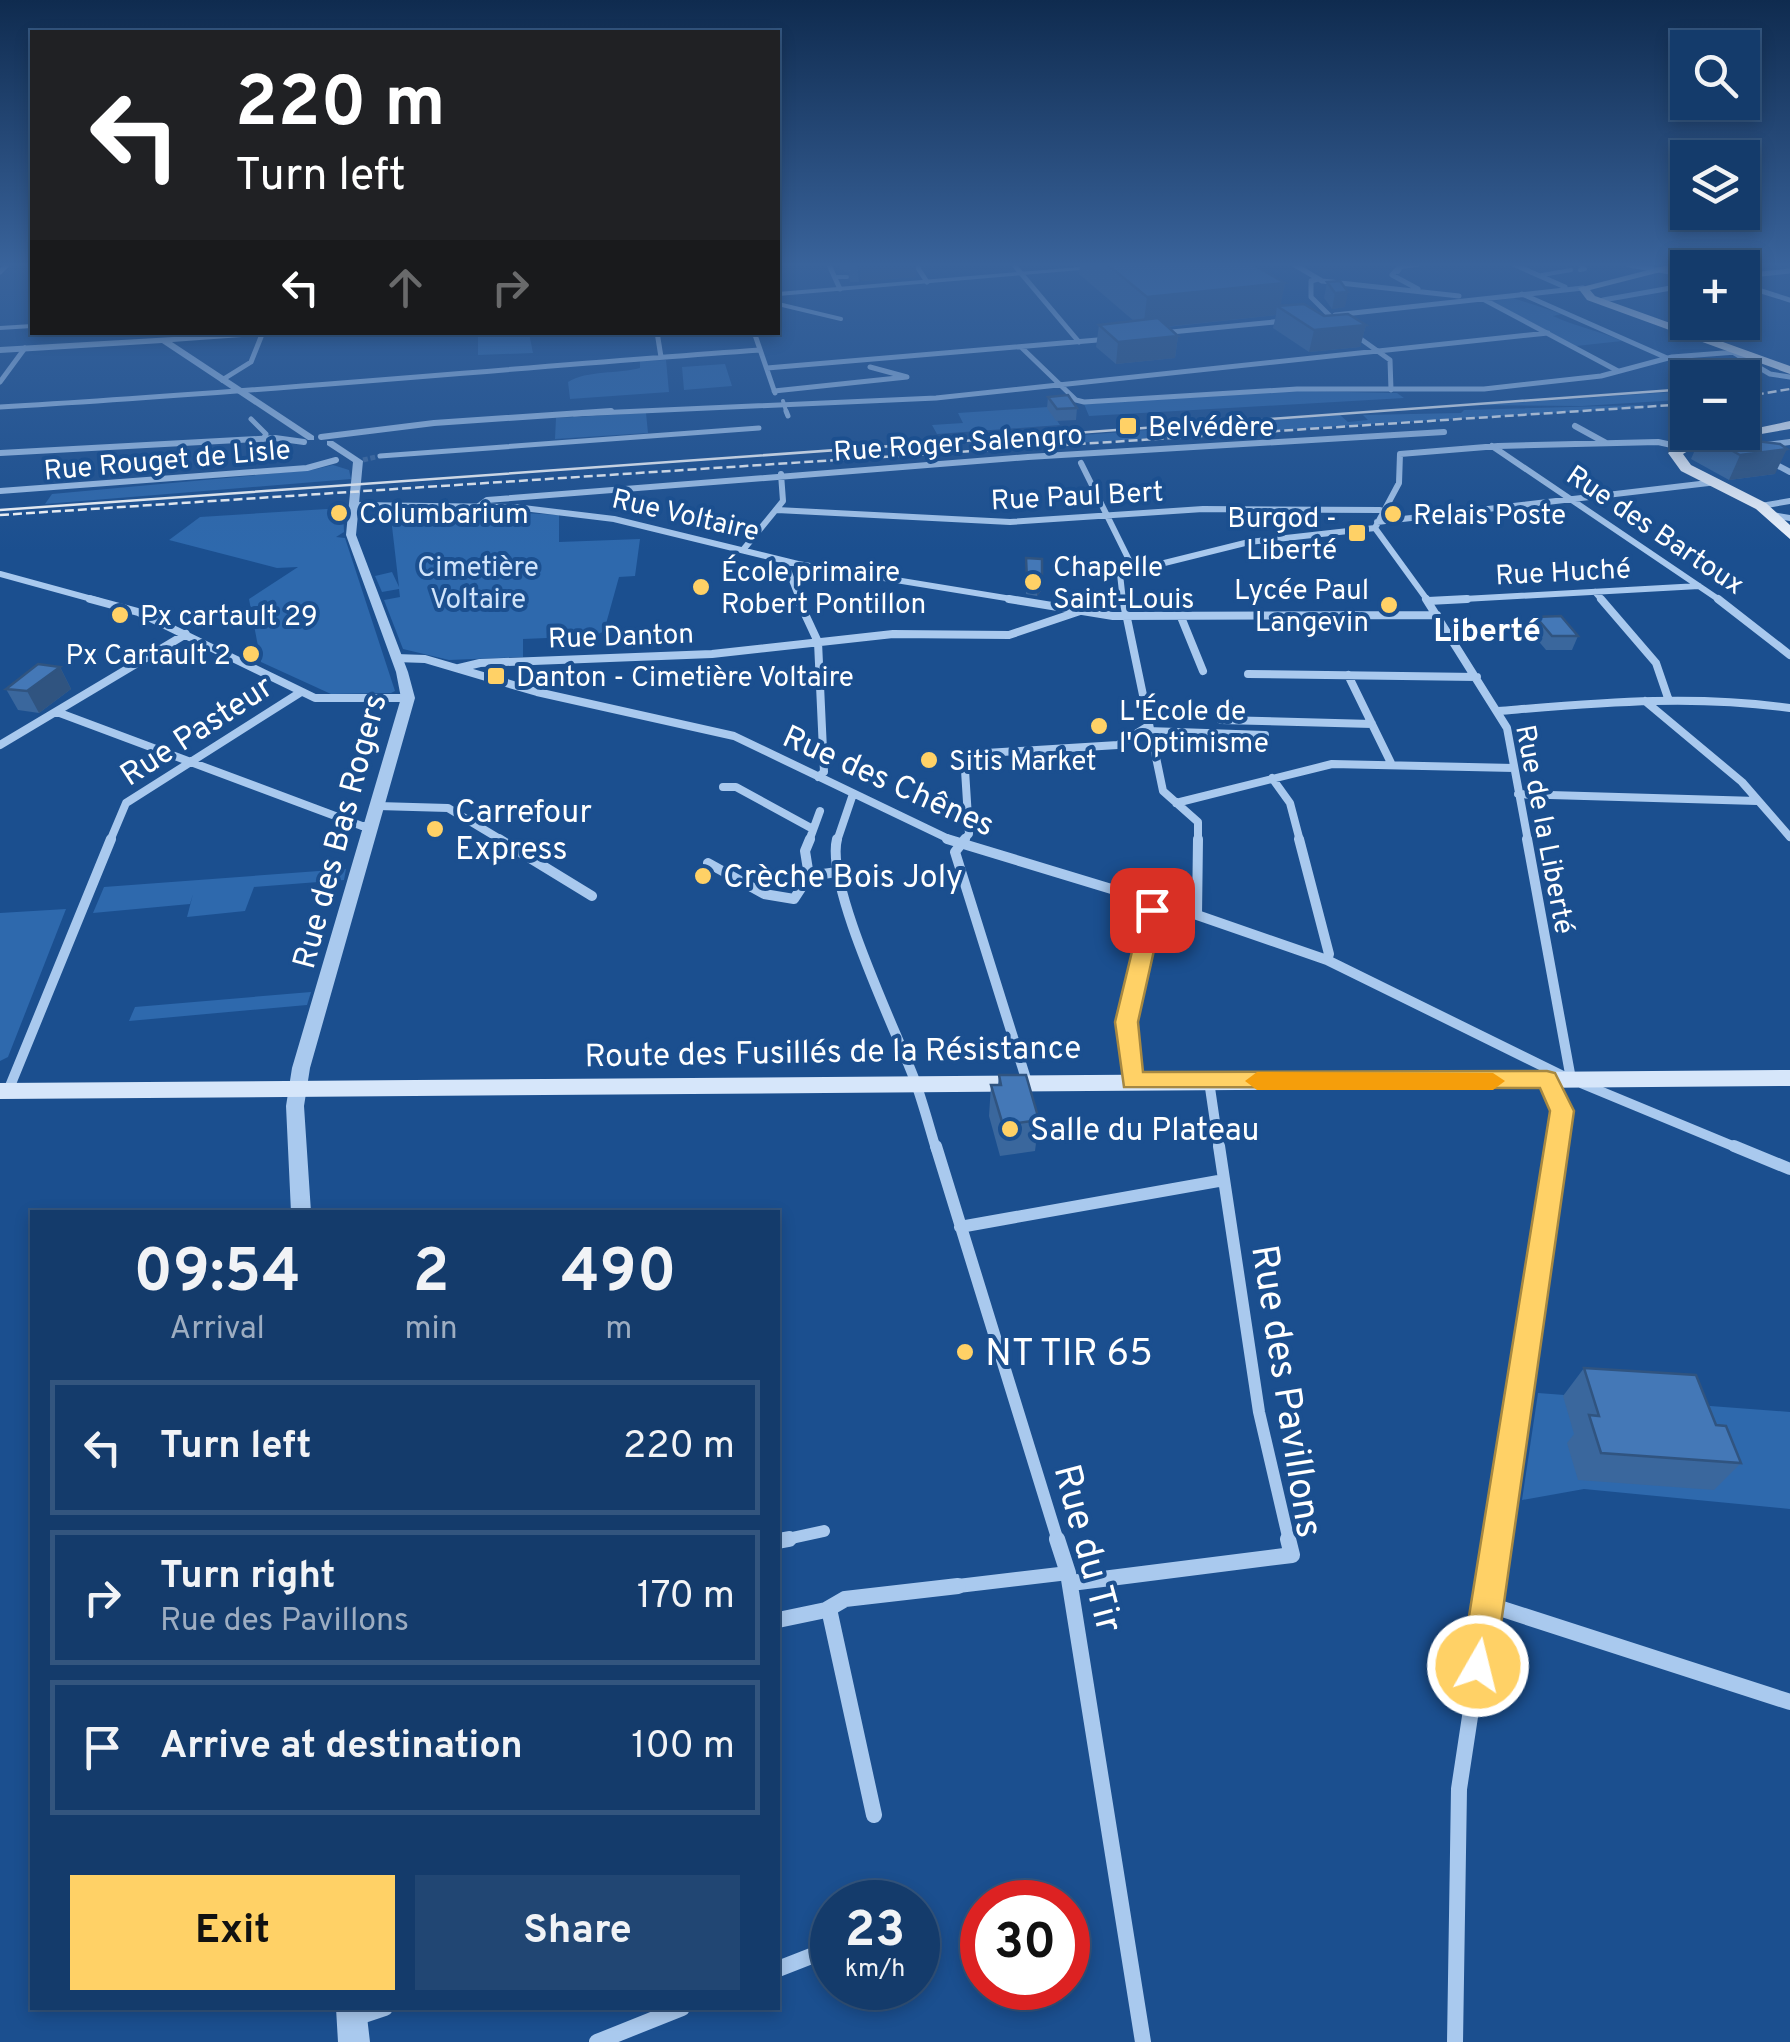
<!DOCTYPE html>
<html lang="en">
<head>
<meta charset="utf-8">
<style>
  :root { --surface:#143b6b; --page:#214673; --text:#f1f3f6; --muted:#9dadc1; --line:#33557e; --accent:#ffd166 }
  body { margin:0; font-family:Overpass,sans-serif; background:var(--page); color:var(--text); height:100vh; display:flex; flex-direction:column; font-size:38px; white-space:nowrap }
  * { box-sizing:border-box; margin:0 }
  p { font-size:32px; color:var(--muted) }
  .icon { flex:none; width:55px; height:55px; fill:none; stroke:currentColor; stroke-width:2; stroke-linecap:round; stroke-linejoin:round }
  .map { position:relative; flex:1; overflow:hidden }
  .details { position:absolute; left:30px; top:1210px; width:750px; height:800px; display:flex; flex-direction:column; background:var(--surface); border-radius:0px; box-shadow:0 5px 15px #0003,0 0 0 2px var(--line) }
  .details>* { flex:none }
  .guide { position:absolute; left:30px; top:30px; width:750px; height:305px; border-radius:0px; box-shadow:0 5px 15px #0003,0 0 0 2px var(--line); background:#202124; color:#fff; overflow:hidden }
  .tools { position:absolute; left:1670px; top:30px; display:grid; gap:20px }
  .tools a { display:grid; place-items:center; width:90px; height:90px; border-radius:0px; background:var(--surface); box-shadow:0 5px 15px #0003,0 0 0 2px var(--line); font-size:50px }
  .speed { position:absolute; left:810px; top:1880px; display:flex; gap:20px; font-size:50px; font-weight:700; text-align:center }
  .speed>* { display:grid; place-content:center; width:130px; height:130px; border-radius:50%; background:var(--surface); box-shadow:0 5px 15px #0003,0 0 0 2px var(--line); line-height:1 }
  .speed small { font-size:25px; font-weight:400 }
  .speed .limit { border:15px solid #d22; background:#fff; color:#111 }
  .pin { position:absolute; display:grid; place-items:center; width:85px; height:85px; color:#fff; margin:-42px; border-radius:20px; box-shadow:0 5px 15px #0006 }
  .me { position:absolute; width:110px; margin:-55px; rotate:8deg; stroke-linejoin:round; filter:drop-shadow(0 0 8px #0008) }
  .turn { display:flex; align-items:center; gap:35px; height:210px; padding:0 40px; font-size:45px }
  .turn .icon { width:130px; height:130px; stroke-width:2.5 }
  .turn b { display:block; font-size:70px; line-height:85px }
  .lanes { display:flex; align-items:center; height:95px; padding:0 40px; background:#0003; justify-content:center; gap:50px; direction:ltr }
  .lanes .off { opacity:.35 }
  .eta { display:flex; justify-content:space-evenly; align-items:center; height:170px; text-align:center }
  .eta b { font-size:60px; font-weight:700; line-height:70px }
  .cta { display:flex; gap:20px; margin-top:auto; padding:20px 40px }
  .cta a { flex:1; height:115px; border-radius:0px; background:var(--accent); color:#111; font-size:40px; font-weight:700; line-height:115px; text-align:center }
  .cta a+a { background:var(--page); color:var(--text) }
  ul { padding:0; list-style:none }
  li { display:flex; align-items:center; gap:30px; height:135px; margin:0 20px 15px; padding:0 20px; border:5px solid var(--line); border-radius:0px }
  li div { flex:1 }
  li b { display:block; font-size:38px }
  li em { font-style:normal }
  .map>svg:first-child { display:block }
  .green { fill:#2e69ad }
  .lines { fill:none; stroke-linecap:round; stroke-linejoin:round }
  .pedestrian-tunnel { stroke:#3d69a0; stroke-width:5; stroke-dasharray:5 2.5; stroke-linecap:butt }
  .pedestrian-far2 { stroke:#a9c9ee; stroke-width:4 }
  .pedestrian-far1 { stroke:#a9c9ee; stroke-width:5 }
  .pedestrian { stroke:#a9c9ee; stroke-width:14 }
  .minor-far5 { stroke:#a9c9ee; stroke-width:5 }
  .minor-far4 { stroke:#a9c9ee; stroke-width:6 }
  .minor-far3 { stroke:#a9c9ee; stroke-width:8 }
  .minor-far2 { stroke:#a9c9ee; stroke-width:10 }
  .minor-far1 { stroke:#a9c9ee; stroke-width:12 }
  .minor { stroke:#a9c9ee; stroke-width:16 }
  .tertiary { fill:#a9c9ee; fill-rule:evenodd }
  .secondary { fill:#d6e6fa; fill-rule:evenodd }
  .primary { fill:#f0f6ff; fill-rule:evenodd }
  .tram { stroke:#fff; stroke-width:2.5 }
  .rail { stroke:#fff; stroke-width:2.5; stroke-dasharray:9 4; stroke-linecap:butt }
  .wall { fill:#3a679d }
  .shaded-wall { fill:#305480 }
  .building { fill:#4478b7; stroke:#305480; stroke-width:2.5 }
  .route { fill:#ffd166; stroke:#a68842; stroke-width:2.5 }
  .slow { fill:#f59e0b }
  .poi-dot { fill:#ffd166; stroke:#1b4f8f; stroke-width:4 }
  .labels { text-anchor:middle; stroke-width:8; stroke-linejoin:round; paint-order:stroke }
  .far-poi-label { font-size:28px; fill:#fff; stroke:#1b4f8f; text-anchor:start }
  .far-street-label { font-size:28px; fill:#fff; stroke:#1b4f8f }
  .far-park-label { font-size:28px; fill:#cfe3fa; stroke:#1b4f8f }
  .far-quarter-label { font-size:32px; font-weight:bold; fill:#fff; stroke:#1b4f8f }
  .street-label { font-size:32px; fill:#fff; stroke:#1b4f8f }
  .poi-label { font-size:32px; fill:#fff; stroke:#1b4f8f; text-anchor:start }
  .near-poi-label { font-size:38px; fill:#fff; stroke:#1b4f8f; text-anchor:start }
  .near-street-label { font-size:38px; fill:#fff; stroke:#1b4f8f }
</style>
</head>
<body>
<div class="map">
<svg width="1790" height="2042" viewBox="0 0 1790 2042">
  <rect width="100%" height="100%" fill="#1b4f8f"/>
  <path class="green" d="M1513,298L1562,314L1553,316C1576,327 1598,330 1622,341L1576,346L1492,301Z
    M483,333H529L533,353L478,355V335Z
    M666,360L669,392L570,399L568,382C587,370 619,374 640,368V361Z
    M725,364L732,386L684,390L682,367Z
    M1298,391L1397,393L1404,398L1089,416L1084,404Z
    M1687,391V399L1678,400L1582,406L1478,405Z
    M1642,405L1646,407L1012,447L1008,441L1340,415L1348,422L1368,420L1363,415L1461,413L1464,410Z
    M1048,407L1060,425L937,434L932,425L963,423L958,413Z
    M646,413L648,433L555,439L556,418Z
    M333,465L349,470L351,479L45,504L52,494L312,470Z
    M343,508L344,532L336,537L345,538L395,691L391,693L331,694L261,662L249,599L298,567L277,568L169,540L200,517Z
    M390,509L439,510V514L471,510L559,515V542L640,539L635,576L619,577L604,631L595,636L523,639V657L449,660L403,649L384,600L400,597L399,589L382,592L375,576L392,572L399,587Z
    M346,869L344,880L254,887L245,911L187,917L193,894L190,904L93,913L104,887Z
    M66,909L8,1057L0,1061V913Z
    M311,992L307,1005L129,1021L135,1007Z
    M1538,1393L1790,1412V1509L1584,1489L1522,1500Z"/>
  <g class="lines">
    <path class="pedestrian-tunnel" d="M363,460L380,456"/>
    <path class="pedestrian-far2" d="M1580,265L1585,269L1580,270
      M1398,272L1401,267L1417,265
      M1542,275L1571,270
      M835,277H847
      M778,304L841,319
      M783,401L787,414"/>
    <path class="pedestrian-far1" d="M786,411L788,416
      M251,419L266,434L263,439
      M380,456L759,428"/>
    <path class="pedestrian" d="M958,1586L1068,1573"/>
    <path class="minor-far5" d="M829,265L840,289
      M916,265L927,282
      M1014,265L1079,342
      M1295,265L1322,281L1459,296
      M1401,265L1392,275L1418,289
      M1515,265L1565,287
      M1629,265L1688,275
      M0,272L7,265
      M1742,276L1790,271
      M1318,279L1311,281V297L1337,323
      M1742,285L1790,300
      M1522,294L1667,358
      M1483,299L1618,371
      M1603,300L1688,285
      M1335,315L1583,288
      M657,332L661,357
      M754,332L775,393
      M1351,332L1390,360L1391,390
      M1161,333L1284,321
      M1022,348L1076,400L1084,402L1297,389H1484L1601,376L1672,357L1736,352
      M1731,351L1770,374L1790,377
      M767,368L1109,339
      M222,380L251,362L261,337
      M0,382L25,348
      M774,391L907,377L870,367
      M0,407C254,393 506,368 760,350
      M574,414L936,398L1548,333"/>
    <path class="minor-far4" d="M1575,426L1606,443
      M321,437L434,423L611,411
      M1766,445L1790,442
      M1492,446L1721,601
      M0,453L275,438L304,442
      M1767,460L1790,472
      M1081,463L1133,568
      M0,491L307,468L336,460
      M352,505L515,507L614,519L798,564L1024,601
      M479,506L487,500L1028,457L1444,432
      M1761,506L1790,501
      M777,510L1010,522L1203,509L1380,510
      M1772,515L1790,518
      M1377,522L1717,482
      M743,550L783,501L781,474
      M785,562L800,601
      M0,574L99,601
      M1595,592L1603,601
      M1123,601L1120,574L1249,542L1375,528
      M1428,601L1699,586
      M1428,601L1375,528L1399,483L1400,454L1498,446L1658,442L1681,447"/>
    <path class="minor-far3" d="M90,599L138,612L315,698H408
      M798,599L818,642L824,772L818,777
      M1009,599L1113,616L1437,615
      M1123,599L1163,791L1198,822V841
      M1426,599L1507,728L1528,841
      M1601,599L1656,663L1668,698
      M1718,599L1790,655
      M1428,601L1467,599
      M1181,617L1203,671
      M396,658L425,659L537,692L734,736L953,841
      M459,668L480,663L712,654L893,634L1009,635L1080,611
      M1248,674L1477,677
      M1348,675L1391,763
      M1645,701L1742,782L1790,837
      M1498,711C1598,703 1690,694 1790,708
      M57,712L362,826H373
      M1221,720L1372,724
      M1148,731L1265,735
      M0,745L186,634
      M1272,778L1290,803L1300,841
      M723,787H736L811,828
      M1518,794L1757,801
      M1176,803L1332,764L1514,768
      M378,806L448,808L503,841
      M110,841L126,803L301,692
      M809,841L820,811
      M837,841L853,794
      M963,841L969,834L965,770L986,753L1118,745L1147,727"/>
    <path class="minor-far2" d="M499,839L592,896
      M837,839C825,885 896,1030 915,1081C923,1103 929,1126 936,1149
      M947,839L1197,915L1327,960L1563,1076
      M965,839L955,852L1027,1082
      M1299,839L1329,954L1327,960
      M1527,839L1571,1079
      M708,863L764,894L794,899L809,876L837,872
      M809,876L805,851L810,839
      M1197,915L1198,839
      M1547,1079L1562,1111L1556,1149
      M1132,1081L1127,1021L1154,903
      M1209,1081L1219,1149
      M1583,1084L1740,1149
      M8,1091L111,839"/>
    <path class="minor-far1" d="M936,1146L1058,1541
      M1219,1146L1259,1412L1289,1541
      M1734,1146L1790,1169
      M960,1227L1224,1180
      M778,1541L824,1531
      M1497,1541L1557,1146"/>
    <path class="minor" d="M1057,1539L1068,1573L1143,2042
      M778,1541L789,1539
      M1071,1583L1292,1555L1288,1539
      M1487,1604L1790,1702
      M829,1609L874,1815
      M778,1620L826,1610L845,1599L958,1586
      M778,1969L819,1953
      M358,2017L385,2008
      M597,2042L682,2008
      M1455,2042L1459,1789L1497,1539"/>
    <path class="tertiary" d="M1104,265H1139L778,296V292Z
      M32,324V328L0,330V326Z
      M259,332H314L172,342L314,436V440H308L162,343L0,353V347Z
      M327,441H333L363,461L356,535L408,672L415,698L310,1068L304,1106L311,1212H291L286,1106L292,1068L401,698L396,672L346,535L353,462L327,445Z
      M336,2008H366L370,2042H338Z"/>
    <path class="secondary" d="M1790,1070V1086L0,1099V1083Z"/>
    <path class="primary" d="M1668,265H1688L1590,290L1595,296L1790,366V374L1587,300L1578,288Z
      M1790,421V429L1698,445L1683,454L1691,465L1766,503L1790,525V539L1756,509L1681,471L1668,453C1689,434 1710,436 1736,432C1750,430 1772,425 1790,421Z"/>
    <path class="tram" d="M1742,385L1756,384
      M0,510L1688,389"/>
    <path class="rail" d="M1742,397L1790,389
      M0,515L1688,404"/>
  </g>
  <path class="wall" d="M838,265H916V277L861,281L860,270L858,271L859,282H850L849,273L841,270Z
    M1080,265H1254L1285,283L1280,306L1366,325L1360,347L1309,352L1273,328L1276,315L1167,327L1178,336L1175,358L1116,364L1096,347L1099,325L1134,321L1079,274Z
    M1327,282L1345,307L1332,309L1324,298Z
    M1048,397L1077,408L1076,420L1056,421L1047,408Z
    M1702,434L1775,474L1729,480L1691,459Z
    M1026,558L1042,577L1041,591L1037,596L1026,594Z
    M1536,617L1578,636L1572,650H1546L1530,631Z
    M60,667L71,689L39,713L18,710L6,689Z
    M999,1075L1039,1120L1035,1151L1000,1156L989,1116L991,1085H998Z
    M1584,1368L1716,1425L1741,1463L1714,1490L1578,1480L1567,1443L1574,1434L1563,1396Z"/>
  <path class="shaded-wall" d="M858,265H916V277L861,281L860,270L858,271Z
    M1318,265H1345V268L1317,271Z
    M1285,283L1280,308L1277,306L1276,315L1143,329L1147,297Z
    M1348,292L1345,307L1332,309L1335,293Z
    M1366,325L1360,347L1309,352L1314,330Z
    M1178,336L1175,358L1116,364L1118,342Z
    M1787,449L1775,474L1729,480L1740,455Z
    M1042,577L1041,591L1037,596L1038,582Z
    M60,667L71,689L39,713L27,691Z"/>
  <path class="building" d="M1108,265H1254L1285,283L1147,297Z
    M1340,281L1348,292L1335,293L1327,282Z
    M1304,304L1324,316L1348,314L1366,325L1314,330L1277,306Z
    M1158,318L1178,336L1118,342L1099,325Z
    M1068,395L1077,408L1057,409L1048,397Z
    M1702,434L1780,444L1787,449L1740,455Z
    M1026,558L1042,559V577L1038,582L1027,580Z
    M1561,616L1578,636H1552L1536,617Z
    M38,664L60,667L27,691L6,689Z
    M999,1075H1026L1039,1120L1003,1125L991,1085H1001Z
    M1584,1368L1696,1375L1716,1425L1726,1426L1741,1463L1601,1453L1589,1415L1599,1416Z"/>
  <linearGradient id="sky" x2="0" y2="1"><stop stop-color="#0f2b4f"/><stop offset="0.48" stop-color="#39639b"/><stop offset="1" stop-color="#39639b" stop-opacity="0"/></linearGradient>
  <rect width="1790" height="551" fill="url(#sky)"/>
  <path class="route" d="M1152,904L1163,910L1138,1022L1143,1072L1547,1071L1555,1073L1574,1111L1495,1666L1490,1678L1478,1683L1466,1678L1461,1666L1550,1111L1540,1088L1124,1087L1115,1022L1142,910Z"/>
  <path class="slow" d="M1257,1072L1493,1073L1505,1081L1493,1090H1257L1245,1081Z"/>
  <g class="poi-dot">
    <rect x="1118" y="416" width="20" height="20" rx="5"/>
    <circle cx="339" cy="513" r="10"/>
    <circle cx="1393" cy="514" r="10"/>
    <rect x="1347" y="523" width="20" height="20" rx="5"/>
    <circle cx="1033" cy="582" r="10"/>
    <circle cx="701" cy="587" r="10"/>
    <circle cx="1389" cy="605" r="10"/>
    <circle cx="120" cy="615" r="10"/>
    <circle cx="251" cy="654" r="10"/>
    <rect x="486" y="666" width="20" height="20" rx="5"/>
    <circle cx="1099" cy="726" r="10"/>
    <circle cx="929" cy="760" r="10"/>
    <circle cx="435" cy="829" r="10"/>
    <circle cx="703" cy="876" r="10"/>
    <circle cx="1010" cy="1129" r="10"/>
    <circle cx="965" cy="1352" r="10"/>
  </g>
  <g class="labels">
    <g class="far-poi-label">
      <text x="1148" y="436">Belvédère</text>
      <text x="359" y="523">Columbarium</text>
      <text x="1413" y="524">Relais Poste</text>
      <text x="1337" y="527" text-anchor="end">Burgod -<tspan x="1337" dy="32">Liberté</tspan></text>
      <text x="1053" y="576">Chapelle<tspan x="1053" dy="32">Saint-Louis</tspan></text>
      <text x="721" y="581">École primaire<tspan x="721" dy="32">Robert Pontillon</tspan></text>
      <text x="1369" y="599" text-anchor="end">Lycée Paul<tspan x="1369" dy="32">Langevin</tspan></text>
      <text x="140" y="625">Px cartault 29</text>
      <text x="231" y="664" text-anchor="end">Px Cartault 2</text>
      <text x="516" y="686">Danton - Cimetière Voltaire</text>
      <text x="1119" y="720">L'École de<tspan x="1119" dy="32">l'Optimisme</tspan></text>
      <text x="949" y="770">Sitis Market</text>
    </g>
    <g class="far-street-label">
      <text transform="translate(958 442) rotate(-4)" y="10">Rue Roger Salengro</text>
      <text transform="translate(167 459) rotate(-5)" y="10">Rue Rouget de Lisle</text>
      <text transform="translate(1077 495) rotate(-3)" y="10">Rue Paul Bert</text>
      <text transform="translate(686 514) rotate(13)" y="10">Rue Voltaire</text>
      <text transform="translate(1656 529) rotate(34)" y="10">Rue des Bartoux</text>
      <text transform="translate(1563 571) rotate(-3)" y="10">Rue Huché</text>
      <text transform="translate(621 635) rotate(-2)" y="10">Rue Danton</text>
      <text transform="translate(1546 829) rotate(79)" y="10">Rue de la Liberté</text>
    </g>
    <g class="far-park-label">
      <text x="478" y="576">Cimetière<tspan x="478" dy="32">Voltaire</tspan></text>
    </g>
    <g class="far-quarter-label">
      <text x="1487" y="641">Liberté</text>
    </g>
    <g class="street-label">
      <text transform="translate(196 730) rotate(-33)" y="11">Rue Pasteur</text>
      <text transform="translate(889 780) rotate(24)" y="11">Rue des Chênes</text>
      <text transform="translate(339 831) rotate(-75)" y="11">Rue des Bas Rogers</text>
      <text transform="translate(833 1051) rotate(-1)" y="11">Route des Fusillés de la Résistance</text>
    </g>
    <g class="poi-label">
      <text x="455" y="822">Carrefour<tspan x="455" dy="37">Express</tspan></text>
      <text x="723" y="887">Crèche Bois Joly</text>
      <text x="1030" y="1140">Salle du Plateau</text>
    </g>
    <g class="near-poi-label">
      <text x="985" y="1365">NT TIR 65</text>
    </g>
    <g class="near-street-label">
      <text transform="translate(1288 1391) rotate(81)" y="13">Rue des Pavillons</text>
      <text transform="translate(1089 1548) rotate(75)" y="13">Rue du Tir</text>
    </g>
  </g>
</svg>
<div class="tools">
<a><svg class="icon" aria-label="search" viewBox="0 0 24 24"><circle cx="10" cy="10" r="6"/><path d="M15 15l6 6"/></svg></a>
<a><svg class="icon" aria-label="layers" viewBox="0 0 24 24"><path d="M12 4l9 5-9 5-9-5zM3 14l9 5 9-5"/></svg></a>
<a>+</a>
<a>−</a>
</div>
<div class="speed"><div>23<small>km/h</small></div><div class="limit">30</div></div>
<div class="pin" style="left:1152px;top:910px;background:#d93025"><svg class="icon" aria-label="arrive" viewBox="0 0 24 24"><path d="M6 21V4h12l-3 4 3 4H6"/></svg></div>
<svg class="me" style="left:1478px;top:1666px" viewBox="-20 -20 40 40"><circle r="17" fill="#ffd166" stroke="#fff" stroke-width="3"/><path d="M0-11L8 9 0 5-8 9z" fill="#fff"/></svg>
<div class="guide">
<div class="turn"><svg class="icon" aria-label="left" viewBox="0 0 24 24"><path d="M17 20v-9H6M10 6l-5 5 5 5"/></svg><div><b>220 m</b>Turn left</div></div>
<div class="lanes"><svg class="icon" aria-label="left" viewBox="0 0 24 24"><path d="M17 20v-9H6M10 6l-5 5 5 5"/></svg><svg class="icon off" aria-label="ahead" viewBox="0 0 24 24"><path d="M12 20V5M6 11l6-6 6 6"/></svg><svg class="icon off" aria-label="right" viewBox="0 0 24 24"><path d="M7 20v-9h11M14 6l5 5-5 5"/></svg></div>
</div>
<section class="details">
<div class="eta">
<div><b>09:54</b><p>Arrival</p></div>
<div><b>2</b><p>min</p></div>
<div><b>490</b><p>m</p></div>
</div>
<ul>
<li><svg class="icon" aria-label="left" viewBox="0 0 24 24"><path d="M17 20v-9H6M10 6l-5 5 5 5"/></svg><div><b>Turn left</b></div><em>220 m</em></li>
<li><svg class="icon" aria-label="right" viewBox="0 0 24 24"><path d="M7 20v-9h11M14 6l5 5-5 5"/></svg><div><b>Turn right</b><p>Rue des Pavillons</p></div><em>170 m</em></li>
<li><svg class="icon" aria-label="arrive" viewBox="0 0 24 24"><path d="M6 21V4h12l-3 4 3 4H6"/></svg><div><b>Arrive at destination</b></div><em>100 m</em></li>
</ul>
<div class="cta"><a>Exit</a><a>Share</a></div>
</section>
</div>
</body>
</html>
